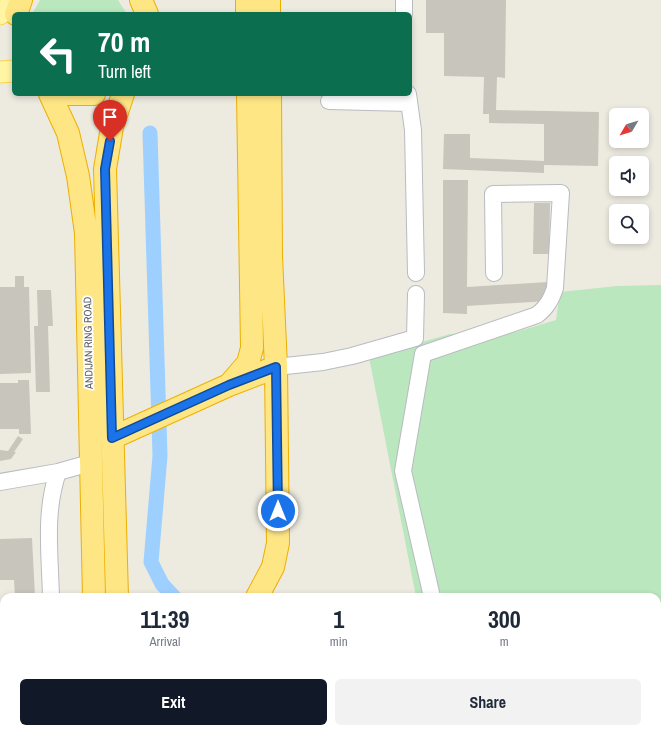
<!DOCTYPE html>
<html lang="en">
<head>
<meta charset="utf-8">
<style>
  :root { --surface:#fff; --page:#f2f2f3; --text:#1f2937; --muted:#747a83; --accent:#111827 }
  body { margin:0; font-family:"Archivo Narrow",sans-serif; background:var(--page); color:var(--text); height:100vh; display:flex; flex-direction:column; font-size:15px; white-space:nowrap }
  * { box-sizing:border-box; margin:0 }
  p { font-size:13px; color:var(--muted) }
  .icon { flex:none; width:22px; height:22px; fill:none; stroke:currentColor; stroke-width:2; stroke-linecap:round; stroke-linejoin:round }
  .map { position:relative; flex:1; overflow:hidden }
  .details { position:absolute; left:0px; top:593px; width:661px; height:140px; display:flex; flex-direction:column; background:var(--surface); border-radius:12px 12px 0 0; box-shadow:0 2px 6px #0003 }
  .details>* { flex:none }
  .guide { position:absolute; left:12px; top:12px; width:400px; height:84px; border-radius:6px; box-shadow:0 2px 6px #0003; background:#0b6e4f; color:#fff; overflow:hidden }
  .needle { width:26px; rotate:232deg }
  .controls { position:absolute; left:609px; top:108px; display:grid; gap:8px }
  .controls a { display:grid; place-items:center; width:40px; height:40px; border-radius:6px; background:var(--surface); box-shadow:0 2px 6px #0003; font-size:20px }
  .pin { position:absolute; display:grid; place-items:center; width:34px; height:34px; color:#fff; margin:-41px -17px; border-radius:50% 50% 50% 0; rotate:-45deg; box-shadow:0 0 4px #0007 }
  .pin .icon { rotate:45deg }
  .me { position:absolute; width:44px; margin:-22px; rotate:0deg; stroke-linejoin:round; filter:drop-shadow(0 0 3px #0008) }
  .turn { display:flex; align-items:center; gap:14px; height:84px; padding:0 20px; font-size:18px }
  .turn .icon { width:52px; height:52px; stroke-width:2.5 }
  .turn b { display:block; font-size:28px; line-height:34px }
  .eta { display:flex; justify-content:space-evenly; align-items:center; height:68px; text-align:center }
  .eta b { font-size:24px; font-weight:800; line-height:28px }
  .primary-button { display:flex; gap:8px; margin-top:auto; padding:8px 20px }
  .primary-button a { flex:1; height:46px; border-radius:6px; background:var(--accent); color:#fff; font-size:16px; font-weight:800; line-height:46px; text-align:center }
  .primary-button a+a { background:var(--page); color:var(--text) }
  .map>svg:first-child { display:block }
  .green { fill:#bae7bd }
  .lines { fill:none; stroke-linecap:round; stroke-linejoin:round }
  .canal { stroke:#9ed0ff; stroke-width:15 }
  .building { fill:#c8c5bd }
  .minor-casing { stroke:#b8bbc0; stroke-width:18 }
  .major-casing { stroke:#f9d24d; stroke-width:23 }
  .highway-casing { stroke:#edaf00; stroke-width:24 }
  .minor { stroke:#fff; stroke-width:16 }
  .major { stroke:#fff5a3; stroke-width:21 }
  .highway { stroke:#ffe685; stroke-width:22 }
  .route-casing { stroke:#114b97; stroke-width:10 }
  .route { stroke:#1a73e8; stroke-width:7 }
  .labels { text-anchor:middle; stroke-width:3.5; stroke-linejoin:round; paint-order:stroke }
  .street-label { font-size:11px; fill:#595d62; stroke:#fff }
</style>
</head>
<body>
<div class="map">
<svg width="661" height="733" viewBox="0 0 661 733">
  <rect width="100%" height="100%" fill="#edebe0"/>
  <path class="green" d="M40,0H118L127,14H32Z
    M661,285V733H442L441,729H657V597H416L369,357L450,334L516,332L556,320L560,292L617,286Z"/>
  <g class="lines">
    <path class="canal" d="M150,133L160,456L151,562L162,584L174,597
      M322,729L326,733"/>
  </g>
  <path class="building" d="M426,0H506L505,78L497,77L496,110L599,112L598,166L544,165V173L443,169L444,134H470V158L544,161V124L489,123V114H483L484,77L444,76V33H426Z
    M443,180H468L467,287L548,282V301L467,306V314L443,313Z
    M534,203H550L549,254H533Z
    M15,276H24V287H29L31,373L0,374V287H15Z
    M37,290H51L53,326H48L50,392H36L34,326H38Z
    M18,380H29L31,434H19V429H0V383H18Z
    M18,436L23,439L14,452H16L11,459L0,461V450L8,451Z
    M32,538L35,597H15L14,580H0V539Z
    M0,605H4V623H0Z
    M4,655V670H0V656Z
    M32,729H69V733H33Z"/>
  <g class="lines">
    <defs>
      <path id="minor" d="M404,14V0
        M408,94L413,130L416,273
        M329,101L409,103
        M276,367L323,362L352,356L415,338L416,294
        M0,482L58,472L90,463
        M51,597C50,555 44,512 58,472
        M432,597L403,471L423,354L537,315C547,307 551,300 555,288L561,193L493,194L494,273
        M7,729L8,733
        M473,729L476,733"/>
      <path id="major" d="M0,14L18,0
        M0,72L14,71"/>
      <path id="highway" d="M141,0L147,14
        M247,0V14
        M269,0V14
        M16,14L21,0
        M50,94L68,133L78,176L86,233L94,597
        M67,94H94
        M229,385L248,363L252,348L248,94
        M112,438L229,385L276,367
        M117,597L105,169L112,127L123,94
        M257,597L273,567L278,543L276,367L271,256L270,94
        M97,729V733
        M122,729V733
        M172,733L174,729"/>
    </defs>
    <use href="#minor" class="minor-casing"/>
    <use href="#major" class="major-casing"/>
    <use href="#highway" class="highway-casing"/>
    <use href="#minor" class="minor"/>
    <use href="#major" class="major"/>
    <use href="#highway" class="highway"/>
  </g>
  <g class="lines">
    <defs>
      <path id="route" d="M110,141L105,169L112,438L229,385L276,367L278,511"/>
    </defs>
    <use href="#route" class="route-casing"/>
    <use href="#route" class="route"/>
  </g>
  <g class="labels">
    <g class="street-label">
      <text transform="translate(88 343) rotate(-91)" y="4">ANDIJAN RING ROAD</text>
    </g>
  </g>
</svg>
<div class="controls">
<a><svg class="needle" viewBox="-14 -14 28 28"><path d="M0-13l5 13h-10z" fill="#e53935"/><path d="M0 13l5-13h-10z" fill="#747a83"/></svg></a>
<a><svg class="icon" aria-label="sound" viewBox="0 0 24 24"><path d="M4 9h4l5-4v14l-5-4H4zM17 9q2 3 0 6"/></svg></a>
<a><svg class="icon" aria-label="search" viewBox="0 0 24 24"><circle cx="10" cy="10" r="6"/><path d="M15 15l6 6"/></svg></a>
</div>
<div class="pin" style="left:110px;top:141px;background:#d93025"><svg class="icon" aria-label="arrive" viewBox="0 0 24 24"><path d="M6 21V4h12l-3 4 3 4H6"/></svg></div>
<svg class="me" style="left:278px;top:511px" viewBox="-20 -20 40 40"><circle r="17" fill="#1a73e8" stroke="#fff" stroke-width="3"/><path d="M0-11L8 9 0 5-8 9z" fill="#fff"/></svg>
<div class="guide">
<div class="turn"><svg class="icon" aria-label="left" viewBox="0 0 24 24"><path d="M17 20v-9H6M10 6l-5 5 5 5"/></svg><div><b>70 m</b>Turn left</div></div>
</div>
<section class="details">
<div class="eta">
<div><b>11:39</b><p>Arrival</p></div>
<div><b>1</b><p>min</p></div>
<div><b>300</b><p>m</p></div>
</div>
<div class="primary-button"><a>Exit</a><a>Share</a></div>
</section>
</div>
</body>
</html>
